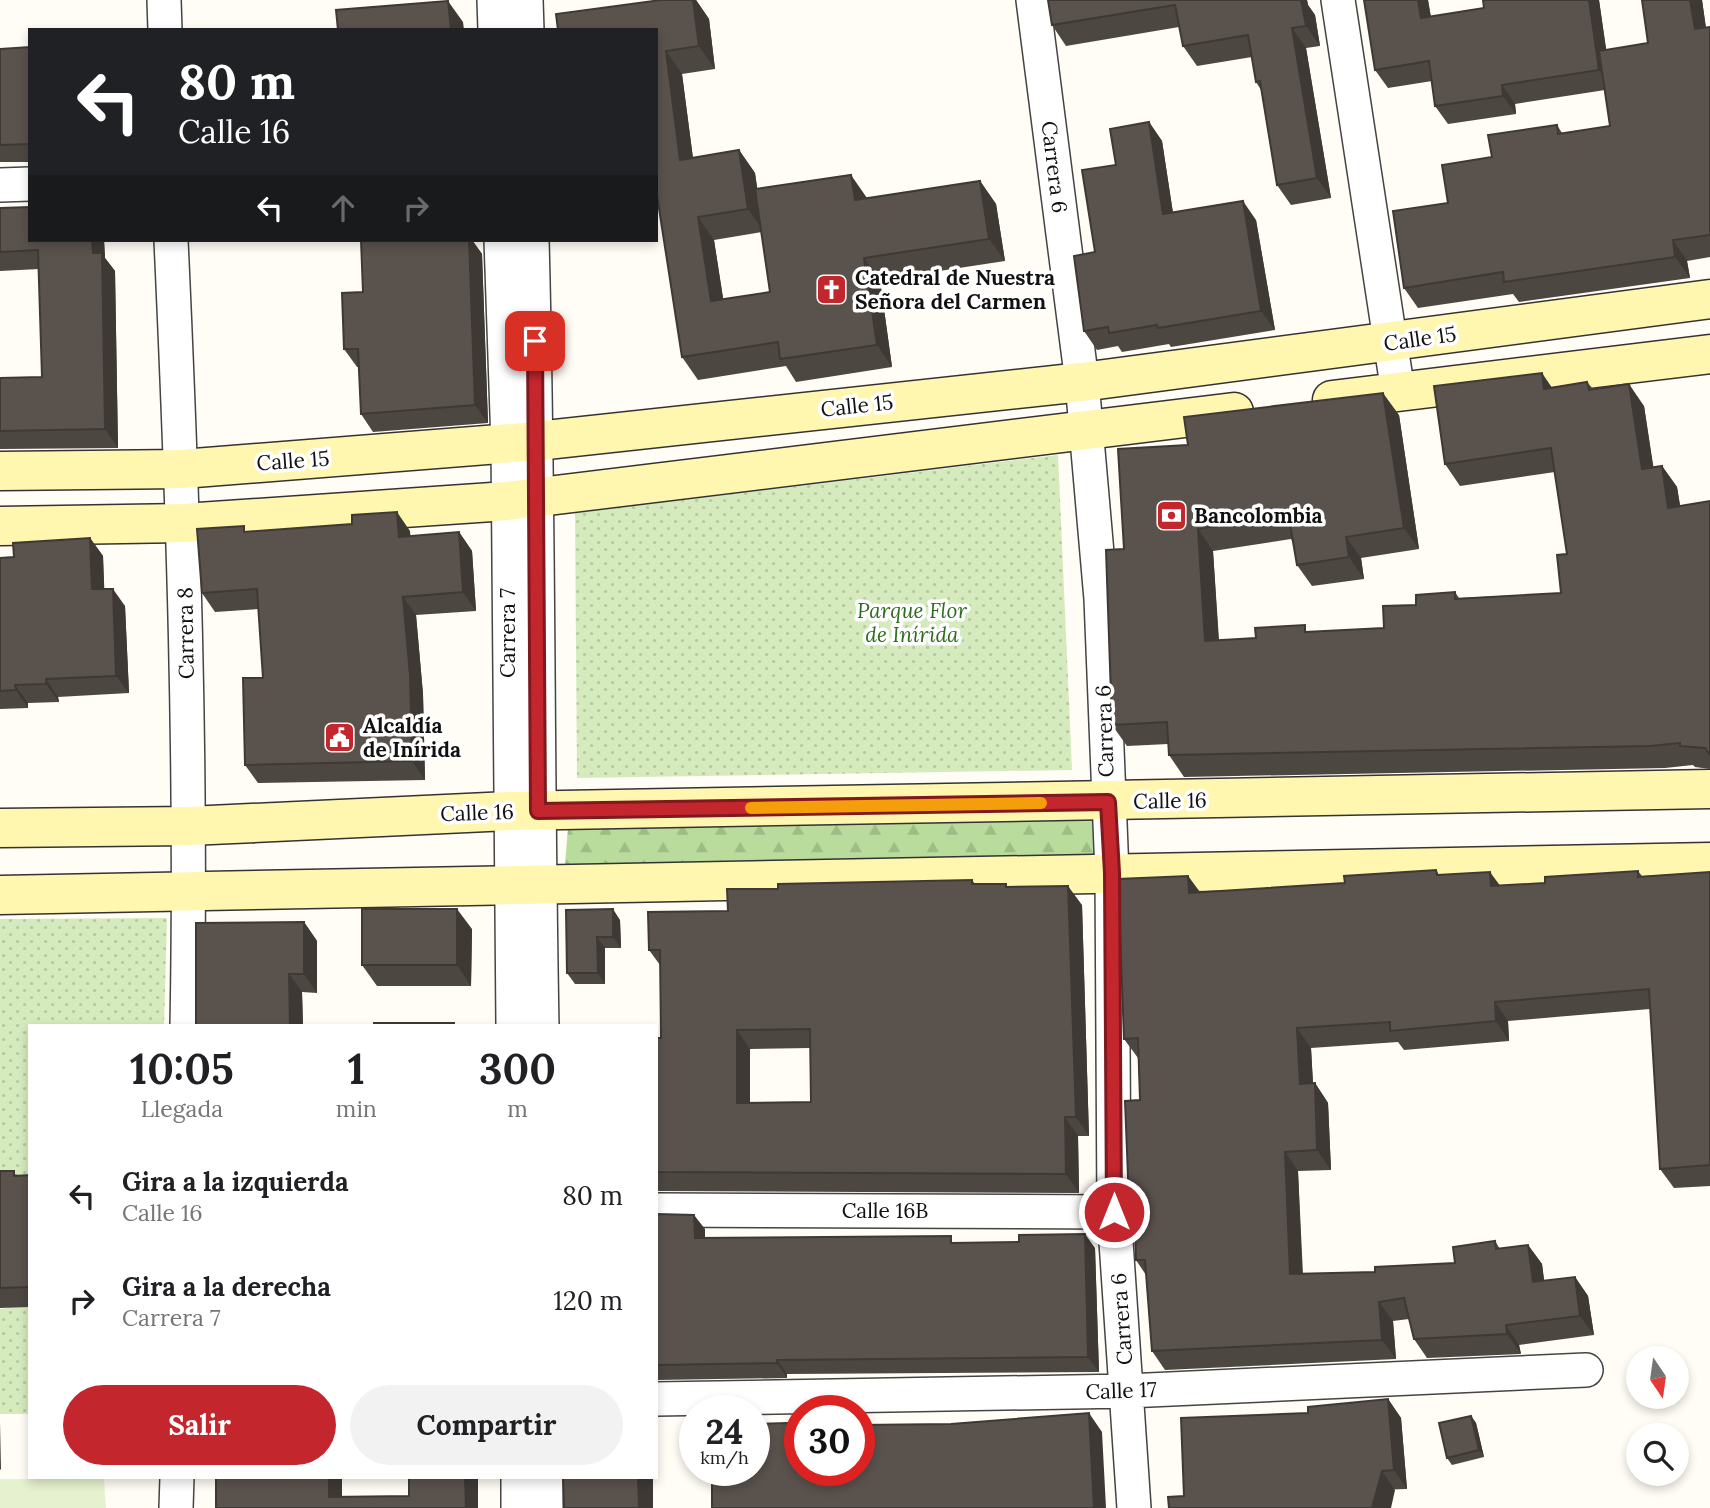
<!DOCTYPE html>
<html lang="es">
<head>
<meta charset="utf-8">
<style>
  :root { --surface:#fff; --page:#f2f2f2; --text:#202124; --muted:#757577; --accent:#c4262e }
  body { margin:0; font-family:Lora,serif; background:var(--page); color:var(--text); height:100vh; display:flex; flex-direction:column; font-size:26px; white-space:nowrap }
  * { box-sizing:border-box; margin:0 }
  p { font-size:23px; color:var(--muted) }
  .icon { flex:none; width:38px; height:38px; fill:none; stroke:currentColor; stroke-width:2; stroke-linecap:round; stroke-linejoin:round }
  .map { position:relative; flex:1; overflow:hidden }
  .drawer { position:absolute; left:28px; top:1024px; width:630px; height:455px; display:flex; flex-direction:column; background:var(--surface); border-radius:0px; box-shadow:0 4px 10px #0003 }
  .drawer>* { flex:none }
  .guide { position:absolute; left:28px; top:28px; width:630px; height:214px; border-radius:0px; box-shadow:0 4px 10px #0003; background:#202124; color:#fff; overflow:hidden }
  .needle { width:46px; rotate:167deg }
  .fabs { position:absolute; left:1626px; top:1346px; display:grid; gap:14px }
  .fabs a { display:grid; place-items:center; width:63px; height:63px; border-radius:50%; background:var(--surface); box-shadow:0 4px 10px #0003; font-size:35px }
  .speed { position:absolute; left:679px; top:1395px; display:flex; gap:14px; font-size:35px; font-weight:700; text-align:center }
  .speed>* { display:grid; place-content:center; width:91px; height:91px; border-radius:50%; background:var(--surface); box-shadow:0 4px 10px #0003; line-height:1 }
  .speed small { font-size:18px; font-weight:400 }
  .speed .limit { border:10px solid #d22; background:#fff; color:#111 }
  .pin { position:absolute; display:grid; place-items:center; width:60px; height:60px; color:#fff; margin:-30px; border-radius:14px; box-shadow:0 4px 10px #0006 }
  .me { position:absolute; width:77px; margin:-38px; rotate:0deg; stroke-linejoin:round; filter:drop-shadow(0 0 5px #0008) }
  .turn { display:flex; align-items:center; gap:24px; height:147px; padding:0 35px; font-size:32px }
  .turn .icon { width:91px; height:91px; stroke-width:2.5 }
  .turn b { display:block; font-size:49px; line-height:60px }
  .lanes { display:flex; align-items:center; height:66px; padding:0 35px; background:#0003; justify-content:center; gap:35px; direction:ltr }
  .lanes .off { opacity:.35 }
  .eta { display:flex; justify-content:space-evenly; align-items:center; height:119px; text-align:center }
  .eta b { font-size:42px; font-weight:800; line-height:49px }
  .cta { display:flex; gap:14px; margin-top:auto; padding:14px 35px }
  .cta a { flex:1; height:80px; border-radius:42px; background:var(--accent); color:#fff; font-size:28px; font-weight:800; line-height:80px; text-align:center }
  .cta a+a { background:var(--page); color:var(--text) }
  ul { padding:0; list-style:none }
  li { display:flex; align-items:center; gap:21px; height:105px; padding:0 35px }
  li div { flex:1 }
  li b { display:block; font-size:26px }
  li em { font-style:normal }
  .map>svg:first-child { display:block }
  .green { fill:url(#green-dots) }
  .forest { fill:url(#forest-firs) }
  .pitch { fill:#e6f2cf }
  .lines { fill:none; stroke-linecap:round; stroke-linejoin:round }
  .street-casing { stroke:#444; stroke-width:36 }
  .secondary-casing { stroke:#333; stroke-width:41 }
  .street { stroke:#fff; stroke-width:33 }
  .secondary { stroke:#fff6b0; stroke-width:38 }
  .wall { fill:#4d4742; fill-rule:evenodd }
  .shaded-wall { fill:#3f3936 }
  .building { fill:#5a524d; stroke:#3f3936; stroke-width:2; fill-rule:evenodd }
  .route-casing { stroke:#7f191e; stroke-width:18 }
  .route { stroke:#c4262e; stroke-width:12 }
  .slow { stroke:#f59e0b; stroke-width:12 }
  .labels { text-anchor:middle; stroke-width:7; stroke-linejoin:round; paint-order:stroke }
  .street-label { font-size:21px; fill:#111; stroke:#fff }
  .poi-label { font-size:21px; font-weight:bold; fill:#111; stroke:#fff; text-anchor:start }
  .park-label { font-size:21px; font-style:italic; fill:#2f6b1f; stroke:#fff }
</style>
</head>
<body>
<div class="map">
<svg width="1710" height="1508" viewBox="0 0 1710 1508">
  <defs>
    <pattern id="green-dots" width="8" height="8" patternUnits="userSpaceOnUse" patternTransform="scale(1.75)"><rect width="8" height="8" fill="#d5ebbd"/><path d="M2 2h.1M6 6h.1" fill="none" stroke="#b6c8a1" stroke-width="1.8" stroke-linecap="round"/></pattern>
    <pattern id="forest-firs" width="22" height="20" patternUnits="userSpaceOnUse" patternTransform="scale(1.75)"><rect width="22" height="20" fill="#b9dc9c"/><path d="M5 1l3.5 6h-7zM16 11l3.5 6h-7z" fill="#9ebc85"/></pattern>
  </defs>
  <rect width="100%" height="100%" fill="#fffdf5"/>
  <path class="green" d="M1058,455L1072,770L577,778L575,513Z
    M167,918L164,1025L30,1026V1414H0V1309L7,1308L6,1258L0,1257V919Z"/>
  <path class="forest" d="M1104,809L1108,869L564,878L569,815Z"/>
  <path class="pitch" d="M0,1479H104L106,1508H0Z"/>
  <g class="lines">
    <defs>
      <path id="street" d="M164,0L165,30
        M494,0L495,30
        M526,0L527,30
        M1033,0L1082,382L1101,599L1112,873L1114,1212L1134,1508
        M1338,0L1398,392
        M0,185L30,184
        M171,240C183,502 192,763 187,1026
        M501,240L508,444L513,1026
        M532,240C539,502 537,764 542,1026
        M656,1210L1114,1212
        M656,1399L1127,1391L1586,1370
        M518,1477V1508
        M546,1477V1508
        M176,1508L177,1477"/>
      <path id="secondary" d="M1332,400L1710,354
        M0,471L182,469L537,441L1082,382L1710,299
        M0,526L184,523L507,501L1234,412
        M0,828L189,826L509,811L1710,789
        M0,895L1710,862"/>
    </defs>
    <use href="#street" class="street-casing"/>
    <use href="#secondary" class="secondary-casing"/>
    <use href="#street" class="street"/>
    <use href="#secondary" class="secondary"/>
  </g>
  <path class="wall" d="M661,0H696L709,19L715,69L682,74L693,158L739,150L755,173L757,189L867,198L980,181L996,204L1005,261L880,280L892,367L796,382L786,366L698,380L682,357ZM762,232L770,292L723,299L714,240Z
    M1048,0H1307L1308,5L1315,15L1320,46L1306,48L1331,198L1291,205L1277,185L1261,90L1256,82L1252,57L1197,66L1183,46L1179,27L1066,46L1052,25Z
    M1364,0H1428L1431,17L1484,8L1483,0H1599L1606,50L1648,43L1702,0L1706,28L1710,27V257L1687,261L1690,278L1519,302L1513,294L1418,308L1404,288L1448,203L1492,157L1557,125L1562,133L1610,126L1605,90L1515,104L1516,114L1448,124L1435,106L1432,81L1388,88L1375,70Z
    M30,47V162H0V49Z
    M1149,122L1162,141L1173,213L1256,220L1275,330L1171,347L1169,344L1122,352L1118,346L1097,350L1084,331L1095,252L1116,165Z
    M0,208L30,240H104L105,258L115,271L118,448L0,449V378L42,377L39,269L0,271Z
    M361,240H472L482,254L488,423L373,432L361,414L359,367H357L344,349L363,292Z
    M1587,382L1593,389L1644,406L1653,467L1662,466L1677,487L1680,506L1710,501V769L1695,767L1693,765L1665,768L1184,777L1169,755L1168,744L1127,746L1112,725L1124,549L1188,445L1399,415L1419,549L1361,558L1364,579L1312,586L1297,565L1293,542L1291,539L1213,551L1219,640L1256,638L1310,632L1384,628L1416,605L1455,592L1459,598L1561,593L1567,554L1555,472L1460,486L1445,464L1552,387Z
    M352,524L410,531V536L459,532L472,551L476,611L416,615L423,694L425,780L258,783L245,765L263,678L258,609L215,612L202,593L248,532Z
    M90,538L103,556L104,589L125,606L129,693L58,697L59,702L28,703V708L0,709V558L14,557Z
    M1436,870L1439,875L1500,886L1545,883L1638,871L1642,876L1710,872V1186L1674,1188L1660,1169L1650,1009L1508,1021L1509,1041L1404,1050L1398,1042L1311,1048L1313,1083H1315L1328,1103L1331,1170L1298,1171L1303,1274L1375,1272L1455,1263L1495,1241L1500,1249L1528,1245L1542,1264L1544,1281L1575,1277L1588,1296L1594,1335L1519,1345L1521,1354L1427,1358L1414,1339L1409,1319L1393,1321L1396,1359L1165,1370L1152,1351L1146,1275L1136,1260L1134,1208L1129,1202L1140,1100L1138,1058L1124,1039L1188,876L1200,892L1345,883Z
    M972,880L975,884L1009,887L1082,905L1089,1136H1078L1079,1193L656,1191V1038H661L660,965L649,950L728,911L778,889ZM810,1048L811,1102L750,1103V1049Z
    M566,910L620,920L621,948H605V984H575L567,973Z
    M304,922L317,941V993L302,992L303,1026H196Z
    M472,929L471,986H377L362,965Z
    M0,1171L18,1175H30V1307L0,1308Z
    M656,1214L705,1229V1238L956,1243L1095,1248L1099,1372L787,1374V1378L656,1380Z
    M1388,1399L1401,1418L1407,1489L1184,1496L1308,1413Z
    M1471,1416L1476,1423L1484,1457L1452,1465L1447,1458Z"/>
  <path class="shaded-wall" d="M693,0H696L709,19L715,69L699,46Z
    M1299,0H1307L1308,5L1315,15L1320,46L1306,26Z
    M1418,0H1428L1434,37L1421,18Z
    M1589,0H1599L1612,89L1599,70Z
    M1690,0H1702L1709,50L1695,29Z
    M448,1L463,22L464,30H451Z
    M1292,28L1306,48L1331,198L1317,178Z
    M666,51L682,74L696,182L680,160Z
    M1502,85L1515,104L1516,114L1503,96Z
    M1149,122L1162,141L1176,233L1163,214Z
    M739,150L755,173L764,232L748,209Z
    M851,175L867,198L871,223L855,200Z
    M980,181L996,204L1005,261L989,239Z
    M1243,201L1256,220L1275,330L1261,311Z
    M698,217L714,240L727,323L711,301Z
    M92,240H104L105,258L115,271L118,448L105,429Z
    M469,240H472L482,254L488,423L475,405Z
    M1673,240L1687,261L1690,278L1675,257Z
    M864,258L880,280L892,367L877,345Z
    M1542,373L1557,395L1544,389Z
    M1629,384L1644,406L1657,490L1642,469Z
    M1383,393L1399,415L1419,549L1404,528Z
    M1662,466L1677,487L1684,529L1668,508Z
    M397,512L410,531L412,555L399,537Z
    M1198,529L1213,551L1220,663L1205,641Z
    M459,532L472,551L476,611L463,592Z
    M1346,537L1361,558L1364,579L1349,557Z
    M90,538L103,556L105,607L92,589Z
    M113,589L125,606L129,693L116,676Z
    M403,597L416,615L423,694L425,780L412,761Z
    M46,679L58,697L59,702L46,684Z
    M15,685L28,703V708L16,690Z
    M1490,872L1504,891L1491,886Z
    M1188,876L1202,896L1189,893Z
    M1068,886L1082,905L1089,1136L1076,1117Z
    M457,909L472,929L471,986L457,965Z
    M613,909L620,920L621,948L613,937Z
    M304,922L317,941V993L304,974Z
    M597,937L605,948V984L598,973Z
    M289,974L302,992L303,1026H290Z
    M1495,1002L1508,1021L1509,1041L1496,1021Z
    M1297,1028L1311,1048L1314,1103L1300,1084Z
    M737,1030L750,1049V1122L737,1103Z
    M1315,1083L1328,1103L1331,1170L1317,1150Z
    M1065,1117L1078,1136L1079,1193L1066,1174Z
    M1285,1152L1298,1171L1303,1293L1290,1274Z
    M694,1215L705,1229V1253L695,1238Z
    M1085,1234L1095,1248L1099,1372L1088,1357Z
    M1528,1245L1542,1264L1547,1302L1533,1282Z
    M1575,1277L1588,1296L1594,1335L1580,1316Z
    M1379,1302L1393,1321L1396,1359L1382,1340Z
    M1506,1325L1519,1345L1521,1354L1507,1334Z
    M777,1360L787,1374V1378L777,1363Z
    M1388,1399L1401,1418L1407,1489L1394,1470Z
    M1089,1413L1102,1432L1106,1508H1094Z
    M1471,1416L1476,1423L1484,1457L1479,1450Z
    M0,1421V1422L1,1470L0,1469Z
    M1382,1471L1395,1490L1391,1508H1372Z
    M329,1477H342V1508L329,1497Z
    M465,1477H478V1508H466Z
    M638,1477H653V1508H639Z"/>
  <path class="building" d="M661,0H693L699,46L666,51L680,160L739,150L748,209L698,217L711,301L770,292L755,189L851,175L855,200L980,181L989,239L864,258L877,345L780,359L778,342L682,357L656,189V30H558L556,14Z
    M1048,0H1301L1306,26L1292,28L1317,178L1277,185L1260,81L1256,82L1248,35L1183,46L1175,5L1052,25Z
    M1364,0H1418L1421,18L1484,8L1483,0H1589L1599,70L1502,85L1503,96L1435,106L1429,61L1375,70Z
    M1642,0H1690L1695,29L1710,27V235L1673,240L1675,257L1504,282L1503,272L1404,288L1393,211L1448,203L1442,165L1492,157L1488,135L1557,125L1558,134L1610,126L1599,51L1648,43Z
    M448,1L451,30H338L336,10Z
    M30,47V144L0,145V49Z
    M1149,122L1163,214L1243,201L1261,311L1158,328L1157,325L1109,333L1108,327L1084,331L1074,256L1095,252L1082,170L1116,165L1110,129Z
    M30,207V240H92L93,253H102L105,429L0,431V378L42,377L38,250L0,252V208Z
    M361,240H469L475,405L361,414L358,349H344L342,293L363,292Z
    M1542,373L1544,389L1587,382L1589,390L1629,384L1642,469L1662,466L1668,508L1710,501V755L1705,748L1680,746V743L1650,746L1169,755L1167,722L1112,725L1106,550L1124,549L1118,449L1188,445L1184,417L1383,393L1404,528L1346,537L1349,557L1297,565L1289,518L1277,520V517L1198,529L1205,641L1256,638L1255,628L1305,625V632L1384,628L1383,606L1416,605V595L1455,592V599L1561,593L1557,555L1567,554L1551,448L1445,464L1434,386Z
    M397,512L399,537L459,532L463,592L403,597L410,675L412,761L245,765L243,678H263L257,589L202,593L197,529L244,526V532L352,524V515Z
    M90,538L92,589H113L116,676L46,679V684L15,685L16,690L0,691V558L14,557L13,543Z
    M1436,870L1437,875L1490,872L1491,886L1545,883V877L1638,871V877L1710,872V1165L1660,1169L1649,989L1495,1002L1496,1021L1390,1031V1022L1297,1028L1300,1084L1315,1083L1317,1150L1285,1152L1290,1274L1375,1272V1267L1455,1263L1453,1247L1495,1241L1496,1249L1528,1245L1533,1282L1575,1277L1580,1316L1506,1325L1507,1334L1414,1339L1404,1298L1379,1302L1382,1340L1152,1351L1145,1260H1136L1134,1201L1129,1202L1125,1101L1140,1100L1138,1038L1124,1039L1118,879L1188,876L1189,893L1345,883L1344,876Z
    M972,880V884H1006V887L1068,886L1076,1117H1065L1066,1174L656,1172V1038H661L660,950H649L648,912L728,911L727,889H778V884ZM810,1029L811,1102L737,1103V1030Z
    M362,909H457V965H362Z
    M613,909V937H597L598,973H567L566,910Z
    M304,922V974H289L290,1026H196V923Z
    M374,1023H454V1026H374Z
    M0,1171H14V1176L30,1175V1287L0,1288Z
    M656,1214L694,1215L695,1238L951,1236V1243L1019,1242V1235L1085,1234L1088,1357L777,1360V1363L656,1365Z
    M1388,1399L1394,1470L1382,1471L1372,1508H1169L1168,1497L1184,1496L1181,1418L1308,1413V1407Z
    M1089,1413L1094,1508H712V1470H754V1424L788,1423V1426H800V1470H859V1425L951,1424Z
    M1471,1416L1479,1450L1447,1458L1439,1423Z
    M216,1477H329V1497L409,1496V1477H465L466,1508H216Z
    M563,1477H638L639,1508H564Z"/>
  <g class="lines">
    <defs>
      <path id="route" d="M535,341L538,811L1108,802L1112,873L1114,1212"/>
    </defs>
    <use href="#route" class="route-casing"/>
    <use href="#route" class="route"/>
    <path class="slow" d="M751,808L1041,803"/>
  </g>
  <defs>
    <symbol id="church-square" viewBox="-11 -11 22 22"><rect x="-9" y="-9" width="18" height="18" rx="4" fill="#c4262e" stroke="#fff"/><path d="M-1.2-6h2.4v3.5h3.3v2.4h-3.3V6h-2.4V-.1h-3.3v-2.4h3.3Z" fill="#fff"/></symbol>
    <symbol id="bank-square" viewBox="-11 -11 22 22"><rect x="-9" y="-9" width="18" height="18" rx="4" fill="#c4262e" stroke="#fff"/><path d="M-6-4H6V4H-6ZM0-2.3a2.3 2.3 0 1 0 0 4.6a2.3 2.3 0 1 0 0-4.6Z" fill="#fff"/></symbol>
    <symbol id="civic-square" viewBox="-11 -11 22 22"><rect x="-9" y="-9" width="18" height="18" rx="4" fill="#c4262e" stroke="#fff"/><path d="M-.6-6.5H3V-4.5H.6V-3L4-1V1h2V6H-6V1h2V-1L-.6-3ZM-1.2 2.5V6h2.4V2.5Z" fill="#fff"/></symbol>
  </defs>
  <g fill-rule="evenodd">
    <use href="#church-square" x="814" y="272" width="35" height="35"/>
    <use href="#bank-square" x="1154" y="498" width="35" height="35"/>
    <use href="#civic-square" x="322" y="720" width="35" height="35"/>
  </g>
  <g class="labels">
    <g class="street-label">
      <text transform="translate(1054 167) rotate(83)" y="7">Carrera 6</text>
      <text transform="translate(1420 339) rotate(-8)" y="7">Calle 15</text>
      <text transform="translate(857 406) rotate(-6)" y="7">Calle 15</text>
      <text transform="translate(293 461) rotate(-4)" y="7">Calle 15</text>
      <text transform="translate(186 633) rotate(-91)" y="7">Carrera 8</text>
      <text transform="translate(508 633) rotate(-90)" y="7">Carrera 7</text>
      <text transform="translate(1105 731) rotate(-92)" y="7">Carrera 6</text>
      <text transform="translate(1170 801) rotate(-1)" y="7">Calle 16</text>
      <text transform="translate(477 813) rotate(-2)" y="7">Calle 16</text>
      <text x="885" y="1218">Calle 16B</text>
      <text transform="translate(1122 1319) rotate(-94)" y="7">Carrera 6</text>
      <text transform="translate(1121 1391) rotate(-2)" y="7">Calle 17</text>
    </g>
    <g class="poi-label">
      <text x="855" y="285">Catedral de Nuestra<tspan x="855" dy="24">Señora del Carmen</tspan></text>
      <text x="1194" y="523">Bancolombia</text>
      <text x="363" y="733">Alcaldía<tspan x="363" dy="24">de Inírida</tspan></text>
    </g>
    <g class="park-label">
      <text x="912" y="618">Parque Flor<tspan x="912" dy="24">de Inírida</tspan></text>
    </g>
  </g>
</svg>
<div class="fabs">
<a><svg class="needle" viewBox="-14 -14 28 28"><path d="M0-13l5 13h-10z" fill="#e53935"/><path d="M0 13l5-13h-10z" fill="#757577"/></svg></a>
<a><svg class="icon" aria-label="search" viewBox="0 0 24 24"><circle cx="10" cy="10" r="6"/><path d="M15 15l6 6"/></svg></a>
</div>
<div class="speed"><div>24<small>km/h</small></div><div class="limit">30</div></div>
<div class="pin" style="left:535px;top:341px;background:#d93025"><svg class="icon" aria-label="arrive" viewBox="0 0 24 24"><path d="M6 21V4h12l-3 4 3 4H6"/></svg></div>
<svg class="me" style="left:1114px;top:1212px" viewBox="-20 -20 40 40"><circle r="17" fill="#c4262e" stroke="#fff" stroke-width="3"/><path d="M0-11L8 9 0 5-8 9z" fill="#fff"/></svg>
<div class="guide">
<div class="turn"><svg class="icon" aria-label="left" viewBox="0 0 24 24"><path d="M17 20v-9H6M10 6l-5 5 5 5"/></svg><div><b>80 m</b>Calle 16</div></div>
<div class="lanes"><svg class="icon" aria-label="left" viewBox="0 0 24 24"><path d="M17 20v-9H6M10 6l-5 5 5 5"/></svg><svg class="icon off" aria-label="ahead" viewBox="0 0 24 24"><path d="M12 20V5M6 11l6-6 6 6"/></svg><svg class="icon off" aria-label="right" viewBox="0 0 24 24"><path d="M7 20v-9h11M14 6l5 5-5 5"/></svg></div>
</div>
<section class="drawer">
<div class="eta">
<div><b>10:05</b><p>Llegada</p></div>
<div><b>1</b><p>min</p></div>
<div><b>300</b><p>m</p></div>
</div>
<ul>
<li><svg class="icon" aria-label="left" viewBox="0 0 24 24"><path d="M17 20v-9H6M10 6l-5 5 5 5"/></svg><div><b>Gira a la izquierda</b><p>Calle 16</p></div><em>80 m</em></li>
<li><svg class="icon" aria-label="right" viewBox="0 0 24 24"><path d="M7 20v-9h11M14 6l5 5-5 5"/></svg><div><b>Gira a la derecha</b><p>Carrera 7</p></div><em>120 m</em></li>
</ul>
<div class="cta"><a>Salir</a><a>Compartir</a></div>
</section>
</div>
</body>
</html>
